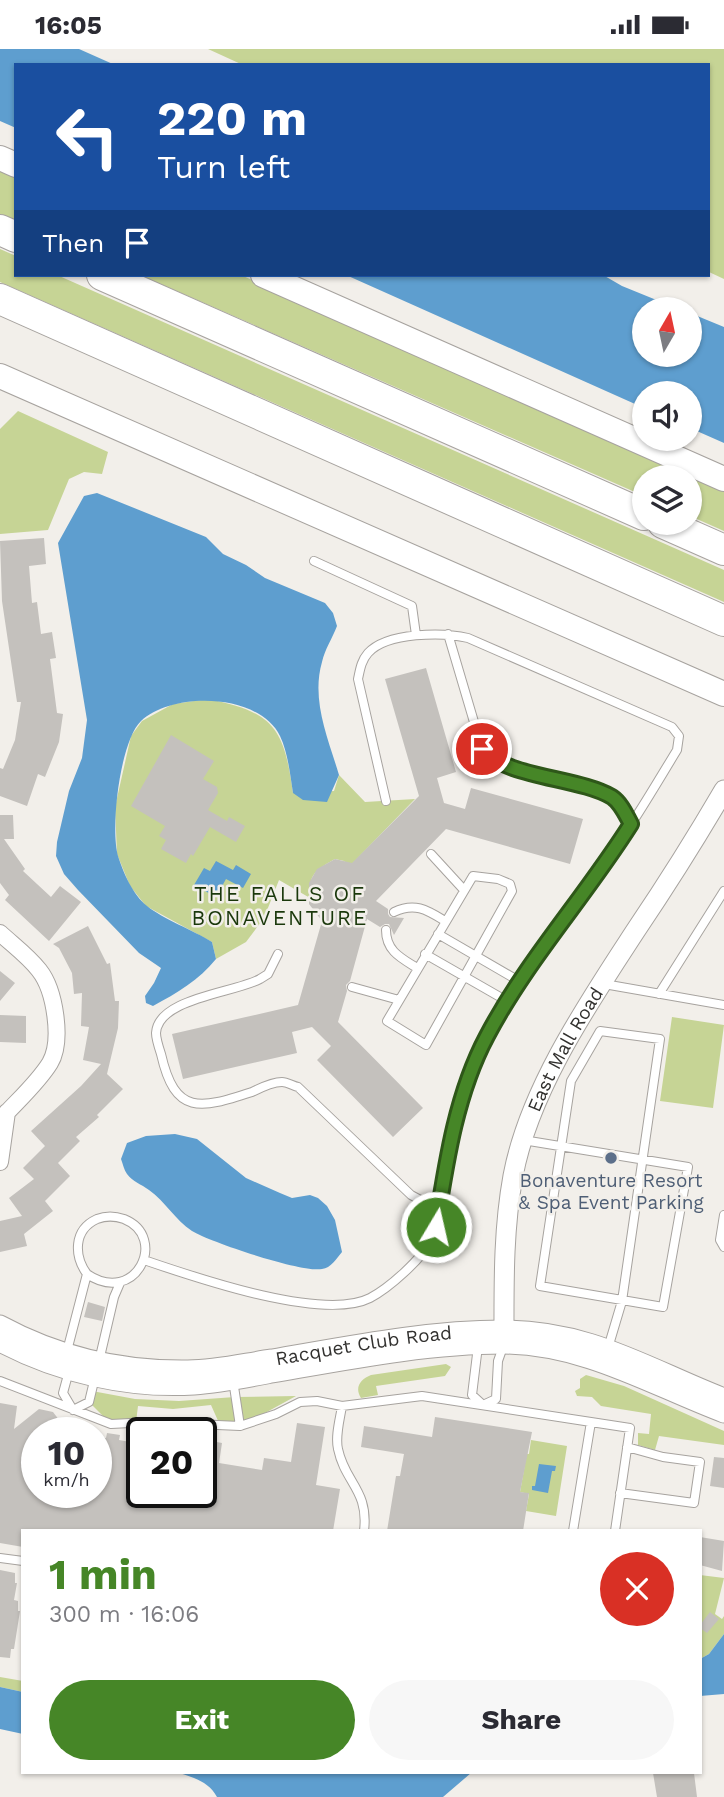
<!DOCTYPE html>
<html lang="en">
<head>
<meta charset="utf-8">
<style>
  :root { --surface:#fff; --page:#f7f7f7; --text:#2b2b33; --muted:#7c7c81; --accent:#468627 }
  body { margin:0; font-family:"Work Sans",sans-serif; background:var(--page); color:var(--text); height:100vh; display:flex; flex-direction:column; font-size:26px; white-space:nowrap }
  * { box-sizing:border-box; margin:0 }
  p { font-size:23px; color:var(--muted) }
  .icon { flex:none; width:38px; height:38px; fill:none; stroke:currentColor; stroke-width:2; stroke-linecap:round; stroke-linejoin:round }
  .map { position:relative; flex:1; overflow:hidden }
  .details { position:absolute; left:21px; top:1480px; width:681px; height:245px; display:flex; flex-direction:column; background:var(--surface); border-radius:0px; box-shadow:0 2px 5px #0004 }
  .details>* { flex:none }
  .hud { position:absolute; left:14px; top:14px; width:696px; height:214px; border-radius:0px; box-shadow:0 2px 5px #0004; background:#1a4fa0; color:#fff; overflow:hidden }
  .needle { width:46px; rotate:9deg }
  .fabs { position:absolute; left:632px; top:248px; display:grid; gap:14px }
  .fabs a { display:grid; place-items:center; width:70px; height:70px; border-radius:50%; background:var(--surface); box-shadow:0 2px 5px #0004; font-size:35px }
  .speed { position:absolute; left:21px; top:1368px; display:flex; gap:14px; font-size:35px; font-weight:700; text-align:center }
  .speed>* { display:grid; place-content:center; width:91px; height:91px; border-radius:50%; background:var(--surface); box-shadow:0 2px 5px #0004; line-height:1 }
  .speed small { font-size:18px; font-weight:400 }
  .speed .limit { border:4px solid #111; border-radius:10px; background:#fff; color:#111 }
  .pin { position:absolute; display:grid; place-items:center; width:60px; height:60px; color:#fff; margin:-30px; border:4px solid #fff; border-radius:50%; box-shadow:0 2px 7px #0007 }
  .me { position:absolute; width:77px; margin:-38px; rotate:9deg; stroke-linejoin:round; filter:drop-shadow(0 0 5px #0008) }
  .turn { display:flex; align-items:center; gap:24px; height:147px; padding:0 28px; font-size:32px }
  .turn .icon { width:91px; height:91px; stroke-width:2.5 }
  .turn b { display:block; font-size:49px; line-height:60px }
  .then { display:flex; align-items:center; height:66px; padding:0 28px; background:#0003; gap:14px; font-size:26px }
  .round { display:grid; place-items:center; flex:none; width:74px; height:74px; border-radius:37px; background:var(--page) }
  .summary { display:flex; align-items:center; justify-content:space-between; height:119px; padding:0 28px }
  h1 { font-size:42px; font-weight:700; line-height:52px; color:var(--accent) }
  .action { display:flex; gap:14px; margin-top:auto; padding:14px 28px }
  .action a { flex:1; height:80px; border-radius:42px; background:var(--accent); color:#fff; font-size:28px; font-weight:700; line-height:80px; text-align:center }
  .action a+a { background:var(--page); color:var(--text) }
  .status { display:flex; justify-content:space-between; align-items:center; height:49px; padding:0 35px; background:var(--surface); direction:ltr }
  .status svg { height:19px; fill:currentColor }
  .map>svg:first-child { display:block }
  .green { fill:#c6d495 }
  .water { fill:#5e9ecf }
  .building { fill:#c4c1bd }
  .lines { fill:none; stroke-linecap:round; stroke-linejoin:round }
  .service-casing { stroke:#a7a39f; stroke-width:10 }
  .minor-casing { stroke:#a7a39f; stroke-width:18 }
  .tertiary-casing { stroke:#a7a39f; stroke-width:21 }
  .primary-casing { stroke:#a7a39f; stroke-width:26 }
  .motorway-casing { stroke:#a7a39f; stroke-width:32 }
  .service { stroke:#fff; stroke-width:8 }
  .minor { stroke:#fff; stroke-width:16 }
  .tertiary { stroke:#fff; stroke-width:19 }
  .primary { stroke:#fff; stroke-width:24 }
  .motorway { stroke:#fff; stroke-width:30 }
  .route-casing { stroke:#2e5719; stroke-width:18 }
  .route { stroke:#468627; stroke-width:12 }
  .service-dot { fill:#5c6f8a; stroke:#f2efea; stroke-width:2.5 }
  .labels { text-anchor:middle; stroke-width:5; stroke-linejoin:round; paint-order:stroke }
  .street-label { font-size:19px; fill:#32312f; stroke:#f2efea }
  .service-label { font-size:19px; fill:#4e5e75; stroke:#f2efea }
  .neighbourhood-label { font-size:21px; letter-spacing:2px; fill:#1a380b; stroke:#f2efea }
</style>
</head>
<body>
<div class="status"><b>16:05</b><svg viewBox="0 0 49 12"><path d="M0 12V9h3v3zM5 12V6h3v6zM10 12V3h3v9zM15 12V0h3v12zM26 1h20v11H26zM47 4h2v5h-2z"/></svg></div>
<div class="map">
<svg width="724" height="1748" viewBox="0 0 724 1748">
  <rect width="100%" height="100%" fill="#f2efea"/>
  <path class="green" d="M208,0H724V230L709,223V16H243Z
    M0,119L16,126V171L0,165Z
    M0,200L16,207V226H57L724,521V553L0,233Z
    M140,226H241L724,441V482L690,467V429H644V447Z
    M18,362L108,403L102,425L84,423L69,430L48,481L0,485V380Z
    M208,650C274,663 284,679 293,744L334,742L339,726L365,753L415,750L349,818L344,812L335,810C316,821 308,825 310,849L279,831L264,869L246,893L216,910L212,893L146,857L130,837L117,805L115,758L131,687L142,672L173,655Z
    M672,968L724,976L713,1059L660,1052Z
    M446,1315L451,1318L445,1327L376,1337L378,1346L361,1349C354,1338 361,1330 371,1326Z
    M586,1326L624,1337L724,1382V1396L659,1387L655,1401L638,1396V1384L649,1385L651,1365L601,1357L592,1348L577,1347L575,1342L580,1339V1330Z
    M92,1342L135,1350L179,1352L235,1348L296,1347L254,1370L219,1374L211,1356L173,1360L138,1357L136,1373L111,1375L89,1353Z
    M531,1391L567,1397L556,1467L526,1462L529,1445L520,1443L525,1415L520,1404L529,1405Z
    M700,1526L724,1529L715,1565L722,1570L724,1567V1585L709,1605L700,1610Z
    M0,1628L23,1632V1643L0,1638Z"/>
  <path class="water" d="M0,0H79L115,16H16V79L0,72Z
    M346,226H603L622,237L681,261H644V306H690V264L724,278V394L690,379V345H644V359Z
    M97,444L206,488L223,505L246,516L265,529L325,554L333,564L337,577C332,590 325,600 322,613C311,651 328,689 339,726L327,753L303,751L293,744C290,725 288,704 280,687C259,644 173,642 141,672C120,692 110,779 118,807C123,823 133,846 147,857C163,870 193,881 212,893L216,910C199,931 177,944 153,957L146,954L145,947L154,934L161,919L139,904L78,841L64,825L56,807L57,793L69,742L82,709L87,671L58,494L84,447Z
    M216,812L233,821L236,816L251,825L243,839L226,830L216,848L194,836L204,819L210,822Z
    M175,1085L197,1090L246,1129L280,1144L292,1149L310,1146L318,1149L327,1157L335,1171L342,1203C336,1210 331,1219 322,1220C302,1224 210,1193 192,1182C175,1171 165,1152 149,1141C141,1135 133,1133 127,1125C124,1121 123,1115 121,1110L127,1094L146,1087Z
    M539,1415L556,1417L555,1422H552L548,1444L532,1441V1437H535Z
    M724,1585V1645L700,1647V1610L709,1605Z
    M0,1638L23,1643V1685L0,1680Z
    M179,1724H471L443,1748H217C209,1733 195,1729 179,1724Z"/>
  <path class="building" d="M44,489L46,515L29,517L32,554L37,553L41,585L52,583L56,609L50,610L57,664L63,665L59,693L45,728L38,725L27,757L0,747V719L3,720L15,691L21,653H17L2,552L0,492Z
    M426,619L456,723L437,729L444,754L465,760L471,739L583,770L570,815L446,780L376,852L388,860V865L390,868L404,869L394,886L389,875H385L380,878L367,870L350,932L346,936L347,942L338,973L423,1059L393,1088L317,1011L331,997L312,978L292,983L297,1004L183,1030L172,985L298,956L322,872L309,855V834L317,820L335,810L352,814L419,747L385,630Z
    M171,686L214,712L203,730L217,738L218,744L208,761L227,772L229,768L245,777L236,793L210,778L193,807L191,805L186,814L161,800L166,791L159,787L165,777L131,757Z
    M0,766H13L14,790H4L25,820L23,822L51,848L60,837L81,853L49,892L5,851L9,846L0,834Z
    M88,877L107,915L110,914L115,952H119L118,979L107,1025L123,1040L97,1066L99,1068L76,1088L80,1092L58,1114L70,1127L45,1152L53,1162L24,1185L27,1197L0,1203V1172L22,1167L9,1149L34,1130L23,1119L45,1097L31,1082L81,1037L101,1015L83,1011L89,978L81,977L82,944L74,945L72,924L59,899L53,895Z
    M0,922L15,934L0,952Z
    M0,966L26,967V994L0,993Z
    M88,1253L105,1258L102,1272L84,1268Z
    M0,1354L17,1357L14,1380L39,1360L53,1363L69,1384H37V1444H96V1388L106,1389L107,1384L120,1386L119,1391L142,1395V1444H201V1394L205,1395L206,1391L222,1394L219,1414L262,1421L264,1409L291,1413L297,1374L325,1378L316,1436L340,1440L333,1482H23V1498L0,1494Z
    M435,1368L532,1383L520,1443L529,1444L523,1482H387L396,1427H400L404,1405L361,1398L364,1377L432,1388Z
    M714,1408L724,1409V1439L710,1437Z
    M700,1488L724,1492L722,1522L700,1516Z
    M0,1521L15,1524V1534H17L14,1551L18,1552V1562H20L14,1600H11L10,1609L0,1608Z
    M710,1563L719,1570L707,1584L700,1579V1576Z
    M653,1724H694L697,1748H657Z"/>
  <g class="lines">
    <defs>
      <path id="service" d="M314,512L412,557L416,586
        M448,585L482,700C506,729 578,728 611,748C621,754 626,766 631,775
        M431,805L464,841
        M473,827L498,830L510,835L512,842L426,996L387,972Z
        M394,863C415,853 427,861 445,872
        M386,881C386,902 401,909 417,919
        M438,885L519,932
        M278,905L268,925L260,930C234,944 158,949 156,984C156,990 159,999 161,1005C175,1067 200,1060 252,1043C260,1039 273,1033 282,1033C287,1033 293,1037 298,1038L411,1146L439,1161
        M425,905L507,952
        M604,935L724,956
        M352,938L399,951
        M659,945L724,842
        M523,1091C578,1100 633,1109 688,1118L663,1258L540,1237L571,1032L600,982L660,990L622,1252L608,1299
        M724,1166L720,1191L724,1198
        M144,1211C194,1228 323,1273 370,1249C389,1239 422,1210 431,1191C439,1175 439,1157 442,1140C448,1104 454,1065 468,1032C503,944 564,872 618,795C639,765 658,732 677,701L679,687L672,678L468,589C443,583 387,583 368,604C361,612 360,621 358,630L386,752
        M478,1297L472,1346L483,1356L496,1350L498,1312L504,1295
        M67,1302L87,1225C74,1207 73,1181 97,1170C105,1167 115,1167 124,1170C169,1188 136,1258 87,1225
        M99,1312L114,1248L120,1234
        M69,1322L63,1344L73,1361L89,1353L95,1328
        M233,1331L240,1377
        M0,1332L111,1375L150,1373L240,1377L276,1365L300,1353L317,1352L342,1357L422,1347L591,1373L573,1482
        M342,1357C340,1370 335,1387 338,1400C345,1434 369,1441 364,1482
        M591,1373L630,1379L615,1482
        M620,1444L694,1454L700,1413L663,1408L627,1398
        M0,1509L23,1512"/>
      <path id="minor" d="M0,884C13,896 28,907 39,921C55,941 63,992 50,1014C37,1035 16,1053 0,1071
        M0,1113L7,1063"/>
      <g id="tertiary">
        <path id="s1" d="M0,1276C59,1308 121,1322 188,1321C217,1321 244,1314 272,1310C348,1297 426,1281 503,1281C590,1281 647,1319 724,1349"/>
        <path id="s2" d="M504,1292C504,1237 503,1182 513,1127C529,1041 589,953 636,881C667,835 696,789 724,741"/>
        <path d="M0,1293C58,1324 128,1340 194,1336C221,1334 246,1329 272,1324C347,1311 428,1295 503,1295C586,1296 650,1336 724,1364"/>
      </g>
      <path id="primary" d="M0,109L16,116
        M263,226L724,430
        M0,327L724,645"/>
      <path id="motorway" d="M0,181L16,188
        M102,226L644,466
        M0,250L724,572
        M663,474L724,501"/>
    </defs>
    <use href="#service" class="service-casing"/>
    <use href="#minor" class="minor-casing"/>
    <use href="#tertiary" class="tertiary-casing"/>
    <use href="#primary" class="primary-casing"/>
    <use href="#motorway" class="motorway-casing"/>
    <use href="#service" class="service"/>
    <use href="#minor" class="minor"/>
    <use href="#tertiary" class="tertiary"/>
    <use href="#primary" class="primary"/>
    <use href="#motorway" class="motorway"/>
  </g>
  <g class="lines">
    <defs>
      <path id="route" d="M436,1178C446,1114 456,1045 487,987C527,911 585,848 631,775C626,766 621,754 612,748C578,728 506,729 482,700"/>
    </defs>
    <use href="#route" class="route-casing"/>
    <use href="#route" class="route"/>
  </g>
  <circle class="service-dot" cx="611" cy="1109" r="7"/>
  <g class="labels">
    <g class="street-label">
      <text dy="7" stroke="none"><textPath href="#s2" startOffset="303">East Mall Road</textPath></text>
      <text dy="7" stroke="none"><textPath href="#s1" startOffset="373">Racquet Club Road</textPath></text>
    </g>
    <g class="service-label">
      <text x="611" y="1138">Bonaventure Resort<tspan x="611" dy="22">&amp; Spa Event Parking</tspan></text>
    </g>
    <g class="neighbourhood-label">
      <text x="280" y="852">THE FALLS OF<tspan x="280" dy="24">BONAVENTURE</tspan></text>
    </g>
  </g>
</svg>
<div class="fabs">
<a><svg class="needle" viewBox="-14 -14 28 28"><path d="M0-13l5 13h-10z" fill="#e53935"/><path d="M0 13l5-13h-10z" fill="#7c7c81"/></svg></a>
<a><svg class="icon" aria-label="sound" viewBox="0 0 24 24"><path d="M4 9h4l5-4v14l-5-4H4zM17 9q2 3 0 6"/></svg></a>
<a><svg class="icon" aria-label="layers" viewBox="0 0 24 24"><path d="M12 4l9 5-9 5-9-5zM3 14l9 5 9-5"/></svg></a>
</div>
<div class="speed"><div>10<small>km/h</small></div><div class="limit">20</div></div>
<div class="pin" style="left:482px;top:700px;background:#d93025"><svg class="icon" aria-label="arrive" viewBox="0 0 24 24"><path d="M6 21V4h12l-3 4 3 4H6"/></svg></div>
<svg class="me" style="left:436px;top:1178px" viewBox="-20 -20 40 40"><circle r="17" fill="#468627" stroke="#fff" stroke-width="3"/><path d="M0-11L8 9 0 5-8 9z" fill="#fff"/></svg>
<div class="hud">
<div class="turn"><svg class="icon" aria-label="left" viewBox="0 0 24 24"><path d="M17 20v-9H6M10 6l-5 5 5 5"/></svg><div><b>220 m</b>Turn left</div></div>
<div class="then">Then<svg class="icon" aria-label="arrive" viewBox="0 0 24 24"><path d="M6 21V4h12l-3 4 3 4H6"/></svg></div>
</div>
<section class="details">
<div class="summary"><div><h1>1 min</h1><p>300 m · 16:06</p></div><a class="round" style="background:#d93025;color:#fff"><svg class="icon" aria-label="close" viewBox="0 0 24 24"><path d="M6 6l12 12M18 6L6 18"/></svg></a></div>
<div class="action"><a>Exit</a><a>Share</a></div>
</section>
</div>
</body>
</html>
